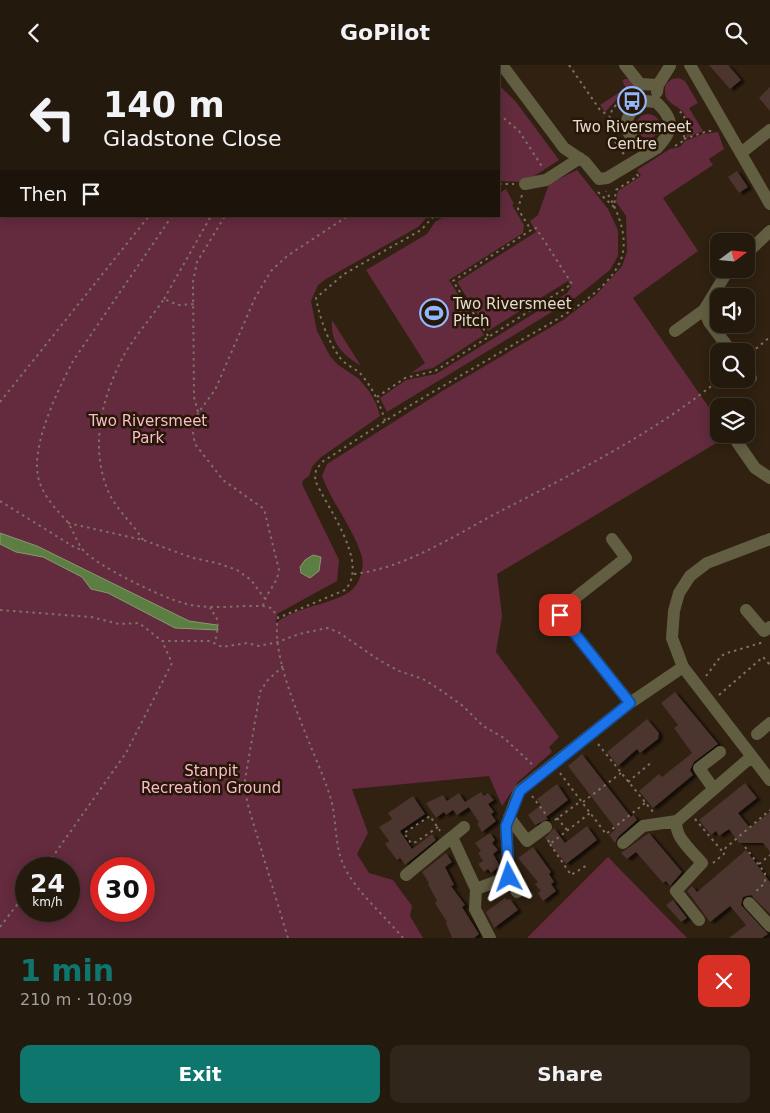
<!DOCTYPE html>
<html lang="en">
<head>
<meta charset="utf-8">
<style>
  :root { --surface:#24190d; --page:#30261b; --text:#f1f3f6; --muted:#a3a09d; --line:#41382e; --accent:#0f766e }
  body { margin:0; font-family:"DejaVu Sans",sans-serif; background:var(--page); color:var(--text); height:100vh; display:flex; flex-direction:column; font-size:19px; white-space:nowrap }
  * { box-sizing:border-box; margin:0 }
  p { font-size:16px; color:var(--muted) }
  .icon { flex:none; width:28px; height:28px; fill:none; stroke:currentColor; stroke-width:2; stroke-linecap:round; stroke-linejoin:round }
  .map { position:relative; height:873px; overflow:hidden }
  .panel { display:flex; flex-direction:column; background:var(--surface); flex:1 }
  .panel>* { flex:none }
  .guide { position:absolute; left:0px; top:0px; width:500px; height:152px; box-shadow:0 2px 12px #0003,0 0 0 1px var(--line); background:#24190d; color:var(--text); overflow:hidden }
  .needle { width:32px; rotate:74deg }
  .controls { position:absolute; left:710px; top:168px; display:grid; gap:10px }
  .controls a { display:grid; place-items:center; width:45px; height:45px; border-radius:10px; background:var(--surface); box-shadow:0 2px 12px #0003,0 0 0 1px var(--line); font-size:25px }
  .speed { position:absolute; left:15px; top:792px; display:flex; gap:10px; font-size:25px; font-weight:700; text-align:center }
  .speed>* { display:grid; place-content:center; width:65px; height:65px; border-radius:50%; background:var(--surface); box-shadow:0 2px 12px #0003,0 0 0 1px var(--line); line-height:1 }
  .speed small { font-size:12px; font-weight:400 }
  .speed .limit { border:8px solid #d22; background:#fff; color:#111 }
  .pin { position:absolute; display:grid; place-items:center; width:42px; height:42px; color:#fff; margin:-21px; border-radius:10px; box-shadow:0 2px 8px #0006 }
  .me { position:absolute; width:55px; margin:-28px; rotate:356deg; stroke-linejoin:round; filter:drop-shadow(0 0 4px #0008) }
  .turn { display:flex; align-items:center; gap:18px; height:105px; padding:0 20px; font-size:22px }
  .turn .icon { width:65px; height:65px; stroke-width:2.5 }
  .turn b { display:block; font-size:35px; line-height:42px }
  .then { display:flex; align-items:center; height:48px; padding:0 20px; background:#0003; gap:10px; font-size:19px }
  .round { display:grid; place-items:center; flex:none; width:52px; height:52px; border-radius:10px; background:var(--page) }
  .summary { display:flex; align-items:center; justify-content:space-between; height:85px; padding:0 20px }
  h1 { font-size:30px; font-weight:600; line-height:38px; color:var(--accent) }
  .primary-button { display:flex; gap:10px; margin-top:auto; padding:10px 20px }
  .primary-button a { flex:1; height:58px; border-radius:10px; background:var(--accent); color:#fff; font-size:20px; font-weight:600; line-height:58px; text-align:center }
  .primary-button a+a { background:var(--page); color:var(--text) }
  header { display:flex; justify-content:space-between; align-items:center; height:65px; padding:0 20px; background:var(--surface); font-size:22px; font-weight:600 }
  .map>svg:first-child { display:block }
  .green { fill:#632b3d; fill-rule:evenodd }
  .water { fill:#5c7e42; stroke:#859a6d }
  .building { fill:#4b342e; filter:url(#shadow) }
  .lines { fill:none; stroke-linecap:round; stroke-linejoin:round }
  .path { stroke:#7e7164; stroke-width:2; stroke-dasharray:2.5 4; stroke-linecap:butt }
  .minor { stroke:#625e42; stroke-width:12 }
  .route-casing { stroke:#114b97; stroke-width:12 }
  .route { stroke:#1a73e8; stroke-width:9 }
  .labels { text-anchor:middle; stroke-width:5; stroke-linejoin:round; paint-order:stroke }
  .poi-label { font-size:15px; fill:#e5dbd1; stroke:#261707 }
  .park-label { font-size:15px; fill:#fabbcb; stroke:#261707 }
</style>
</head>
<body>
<header><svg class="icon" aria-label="back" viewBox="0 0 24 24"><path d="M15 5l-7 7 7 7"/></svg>GoPilot<svg class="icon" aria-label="search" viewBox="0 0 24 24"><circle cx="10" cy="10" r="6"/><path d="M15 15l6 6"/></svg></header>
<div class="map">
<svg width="770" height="873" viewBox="0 0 770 873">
  <defs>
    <filter id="shadow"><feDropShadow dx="4" dy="2" stdDeviation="1" flood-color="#0009"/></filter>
  </defs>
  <rect width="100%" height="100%" fill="#302111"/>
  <path class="green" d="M0,0L483,1H1V151H428L418,162L326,214L318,220L311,236L317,266L330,291L337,299L359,314L369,326L376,338L380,351L320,393L312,402L309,411L303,415L302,419L339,495L337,516L277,549L276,558C296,542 324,541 346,529C359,523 366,502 361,489C353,463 332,438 322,411L327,399L444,325L563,255L596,230L622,201L627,187L626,151L616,137L618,126L641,111L637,105L670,84L680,82L685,76L703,69L718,67L724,84L709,94L713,100L663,133L698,186L633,233L719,357V369L728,371L497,509L502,551L496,587L559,672L549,682L552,687L518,717L502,741L489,711L352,724L368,768L357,789L369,808L393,815L412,841L410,851L423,873H0ZM26,804H69V846H26ZM101,804H144V846H101Z
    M679,13L685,16L698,38L689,43L703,66L686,73C696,33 658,48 666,19L672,14Z
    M625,14H628L642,25L641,30L619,32L605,47L600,40L626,23L622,16Z
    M499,20L516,37L559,95L525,117L499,116Z
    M636 61a12 12 0 1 1 24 0a12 12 0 1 1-24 0Z
    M577,105L608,144L618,165V191L610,205L575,233L387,347L380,333L406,315L436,309L567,228L571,222L568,216L488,266L457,217L536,167L530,156L538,150L549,119Z
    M499,124L501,127L506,124L514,139L512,140L524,160L523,168L449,215L484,270L433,303L411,308L425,298L366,205L427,169L435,157L445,151H499Z
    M332,255L361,301C343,290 330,278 332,255Z
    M608,792L687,873H527Z"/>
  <path class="water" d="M0,468L37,481L189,556L217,560L218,565L175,563L108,528L91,524L82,512L43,492L16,487L0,479Z
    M313,490L321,492L319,506L310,513L301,508L300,502L305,495Z"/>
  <path class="building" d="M709,0H728L741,15L730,24Z
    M770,22V46L759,33Z
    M737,106L748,122L739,128L728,112Z
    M675,627L718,679L694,697L690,705L693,710L653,743L639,726L659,709L662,712L692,688L674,663L678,660L661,638Z
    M647,654L659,668L658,674L640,688L637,684L618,701L607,687Z
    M582,689L631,752L633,750L637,755L618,772L615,778L609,770L616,764L568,701Z
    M745,718L757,733L738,748L750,763L770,747V787L763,778H739L729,764L719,771L716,766L711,770L699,755Z
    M557,719L568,735L546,752L548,754L535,760L528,750L541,740L537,734Z
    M481,727L484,731L488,728L494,735L488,739L494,747L491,749L496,756L482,767L477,759L479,757L468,741L469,742L457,750L453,745L446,750L444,747L436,753L426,738L443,730L447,736L459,728L465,737Z
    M413,731L425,749L400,766L412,784L432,769L436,775L405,800L400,793L397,795L385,779L389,776L379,762L392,754L388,748Z
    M587,761L597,775L566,799L545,773L554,763L565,778Z
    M490,768L495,775L492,778L498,785L493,789L500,801L491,808L488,804L484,807L478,799L483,796L478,788L481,786L475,778Z
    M649,768L682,807L670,821L666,816L663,818L636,787L627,794L621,788Z
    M533,782L551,807L549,809L554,817L551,819L556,826L543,836L538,828L541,826L535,819L538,817L518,793Z
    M746,785L770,817V849L751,830L743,832L741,840L768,869L762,873H729L746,860L730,841L710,857L687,826L692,821L697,827Z
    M446,788L452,797L445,802L454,820L451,821L465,840L462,842L479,869L474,873H452L446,858L447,857L435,838L437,836L428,819L429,818L422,807Z
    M505,833L507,835L510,834L518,845L494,863L486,847Z
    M673,835L687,853L681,857L666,840Z"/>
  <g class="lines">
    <path class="path" d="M162,0L163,1
      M450,0L451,1
      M486,0L487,1
      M569,0L600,45L609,51
      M214,1V0
      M306,1L307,0
      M499,49L519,66L543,103
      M684,74L708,66H715
      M675,81L683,76L686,63L684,50L678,45
      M624,89C610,75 600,43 625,35
      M499,119H514
      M598,127L614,142L616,125L638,111L636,108
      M172,151L73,296C58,325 36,370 37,403C38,425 52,440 66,455C73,464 76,476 83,485C97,501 159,531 180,537C206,546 236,540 263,541L271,543L278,552
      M164,234L211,151
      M488,271L453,216L531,165L518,144L522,130
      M746,292L770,272
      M377,332L405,313L435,306L572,219L536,163L531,165
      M0,337L149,151
      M198,347L194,332L193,217L197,197L225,151
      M385,356C380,338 372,322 360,308C354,303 346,300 341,294C328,277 320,254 316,233L344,209L421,165L434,151
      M0,436L74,482L84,486
      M68,458L143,475L193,493L217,498L237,505L251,515L265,534
      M143,475C134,460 120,448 111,432C88,387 101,333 124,290C135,271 151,253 164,234L178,240L194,239
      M354,509C404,503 449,474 493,450C570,410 652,370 720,314
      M263,541C266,527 277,520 279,505L264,444L223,415L195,379L193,368L198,348L215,325L255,233L271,206L287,191L348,151
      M211,542L210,545C222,554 217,565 215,578
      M0,545L91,552L119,559L139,558L162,576H210L222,582L247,578L259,581L278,577L299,569L327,563L338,567L379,595L399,606L423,614L439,624L463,641L483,661L504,673L534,701
      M283,601L267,616L260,627L244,721L249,744L288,873
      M706,611L721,591L727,588L764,577
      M719,630L763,592L770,600
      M598,679L653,747
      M560,708L606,769L645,738
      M628,717L653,696
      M532,731L547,751
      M583,737L621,708
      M557,753L567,765
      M695,754L722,786L770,745
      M555,755L581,736
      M438,762L416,777L411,778L404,768L430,751L440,766
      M548,775L550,779L590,748
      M550,779L571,810L589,799
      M745,782L765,808V818L754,828
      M713,798L724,789L722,786
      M759,799L770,790
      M44,804L126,688L172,598L162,576
      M0,862L26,828
      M403,873C385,851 354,825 343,799C334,778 337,753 330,731C316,687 269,598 278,553L345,525C370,498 327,443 315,415L316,405L322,397C352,378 381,358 411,340C446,319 481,299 516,278C548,259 604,232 620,197C630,174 618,146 606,126"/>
    <path class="minor" d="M502,0L564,83L585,97L599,114L607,113L657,83
      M625,0L640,19L658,20
      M690,0L770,139
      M657,27L658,20L670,1
      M645,36L656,37C674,54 675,64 657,83C625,81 614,52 645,36Z
      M741,88L770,65
      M525,119L546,115L580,93
      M746,189L770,166
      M729,204L704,245L709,257L731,286
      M675,266L704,245
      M746,307L751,313
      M737,377L755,403L770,413
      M612,474L626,493L575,533L560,550L630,638
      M770,474L707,498L690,511L679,528L674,546L672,573L683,602L770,715
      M746,545L764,566L770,562
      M757,669L770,658
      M713,723L699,703L720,687
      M509,752L527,776L546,762
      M464,762L452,772L476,824L509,812
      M623,778L643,761L677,756
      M406,810L452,772
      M476,824L475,844L490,873
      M517,827L509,812L506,761L519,726L630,638L683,602
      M749,838L770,861
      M699,855L676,826L702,798C693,787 673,771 677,756L751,692"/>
  </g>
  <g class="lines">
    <defs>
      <path id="route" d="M509,812L506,761L520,726L630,638L560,550"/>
    </defs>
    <use href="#route" class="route-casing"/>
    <use href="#route" class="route"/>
  </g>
  <defs>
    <symbol id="bus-ring" viewBox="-11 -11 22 22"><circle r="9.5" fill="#261707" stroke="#93b7fd" stroke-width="1.5"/><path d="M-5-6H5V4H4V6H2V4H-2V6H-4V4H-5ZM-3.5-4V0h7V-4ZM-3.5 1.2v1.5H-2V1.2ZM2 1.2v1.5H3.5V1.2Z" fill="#93b7fd"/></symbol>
    <symbol id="stadium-ring" viewBox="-11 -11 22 22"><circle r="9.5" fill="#261707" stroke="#93b7fd" stroke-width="1.5"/><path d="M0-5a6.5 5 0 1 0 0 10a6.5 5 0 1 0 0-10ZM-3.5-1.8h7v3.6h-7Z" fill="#93b7fd"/></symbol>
  </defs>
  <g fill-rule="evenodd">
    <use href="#bus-ring" x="616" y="20" width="32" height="32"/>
    <use href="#stadium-ring" x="418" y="232" width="32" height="32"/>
  </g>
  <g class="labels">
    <g class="poi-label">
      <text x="632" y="67">Two Riversmeet<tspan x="632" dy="17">Centre</tspan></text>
      <text x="453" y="244" text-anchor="start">Two Riversmeet<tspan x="453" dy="17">Pitch</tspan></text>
    </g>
    <g class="park-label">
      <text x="148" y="361">Two Riversmeet<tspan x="148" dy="17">Park</tspan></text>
      <text x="211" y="711">Stanpit<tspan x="211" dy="17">Recreation Ground</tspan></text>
    </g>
  </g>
</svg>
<div class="controls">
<a><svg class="needle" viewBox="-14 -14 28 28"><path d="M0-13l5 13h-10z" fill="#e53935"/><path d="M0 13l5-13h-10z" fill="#a3a09d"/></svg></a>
<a><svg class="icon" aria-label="sound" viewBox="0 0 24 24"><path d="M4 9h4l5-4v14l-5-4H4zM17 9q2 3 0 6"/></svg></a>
<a><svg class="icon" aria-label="search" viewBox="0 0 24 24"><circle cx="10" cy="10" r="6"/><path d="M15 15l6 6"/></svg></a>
<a><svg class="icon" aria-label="layers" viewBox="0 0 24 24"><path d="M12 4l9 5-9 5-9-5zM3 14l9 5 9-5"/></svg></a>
</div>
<div class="speed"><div>24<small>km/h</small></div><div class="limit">30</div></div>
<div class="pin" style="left:560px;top:550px;background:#d93025"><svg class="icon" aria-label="arrive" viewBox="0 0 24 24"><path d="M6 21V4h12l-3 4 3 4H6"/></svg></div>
<svg class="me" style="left:509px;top:812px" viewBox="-20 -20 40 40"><path d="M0-17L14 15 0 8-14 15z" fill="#1a73e8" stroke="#fff" stroke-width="4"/></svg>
<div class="guide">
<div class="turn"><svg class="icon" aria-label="left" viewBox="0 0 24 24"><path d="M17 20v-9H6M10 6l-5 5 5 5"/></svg><div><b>140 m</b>Gladstone Close</div></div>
<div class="then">Then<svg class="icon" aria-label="arrive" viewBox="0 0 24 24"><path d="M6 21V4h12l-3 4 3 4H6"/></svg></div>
</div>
</div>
<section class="panel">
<div class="summary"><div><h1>1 min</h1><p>210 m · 10:09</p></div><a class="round" style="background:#d93025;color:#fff"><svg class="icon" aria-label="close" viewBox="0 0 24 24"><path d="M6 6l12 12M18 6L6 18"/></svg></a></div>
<div class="primary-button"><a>Exit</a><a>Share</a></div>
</section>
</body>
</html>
